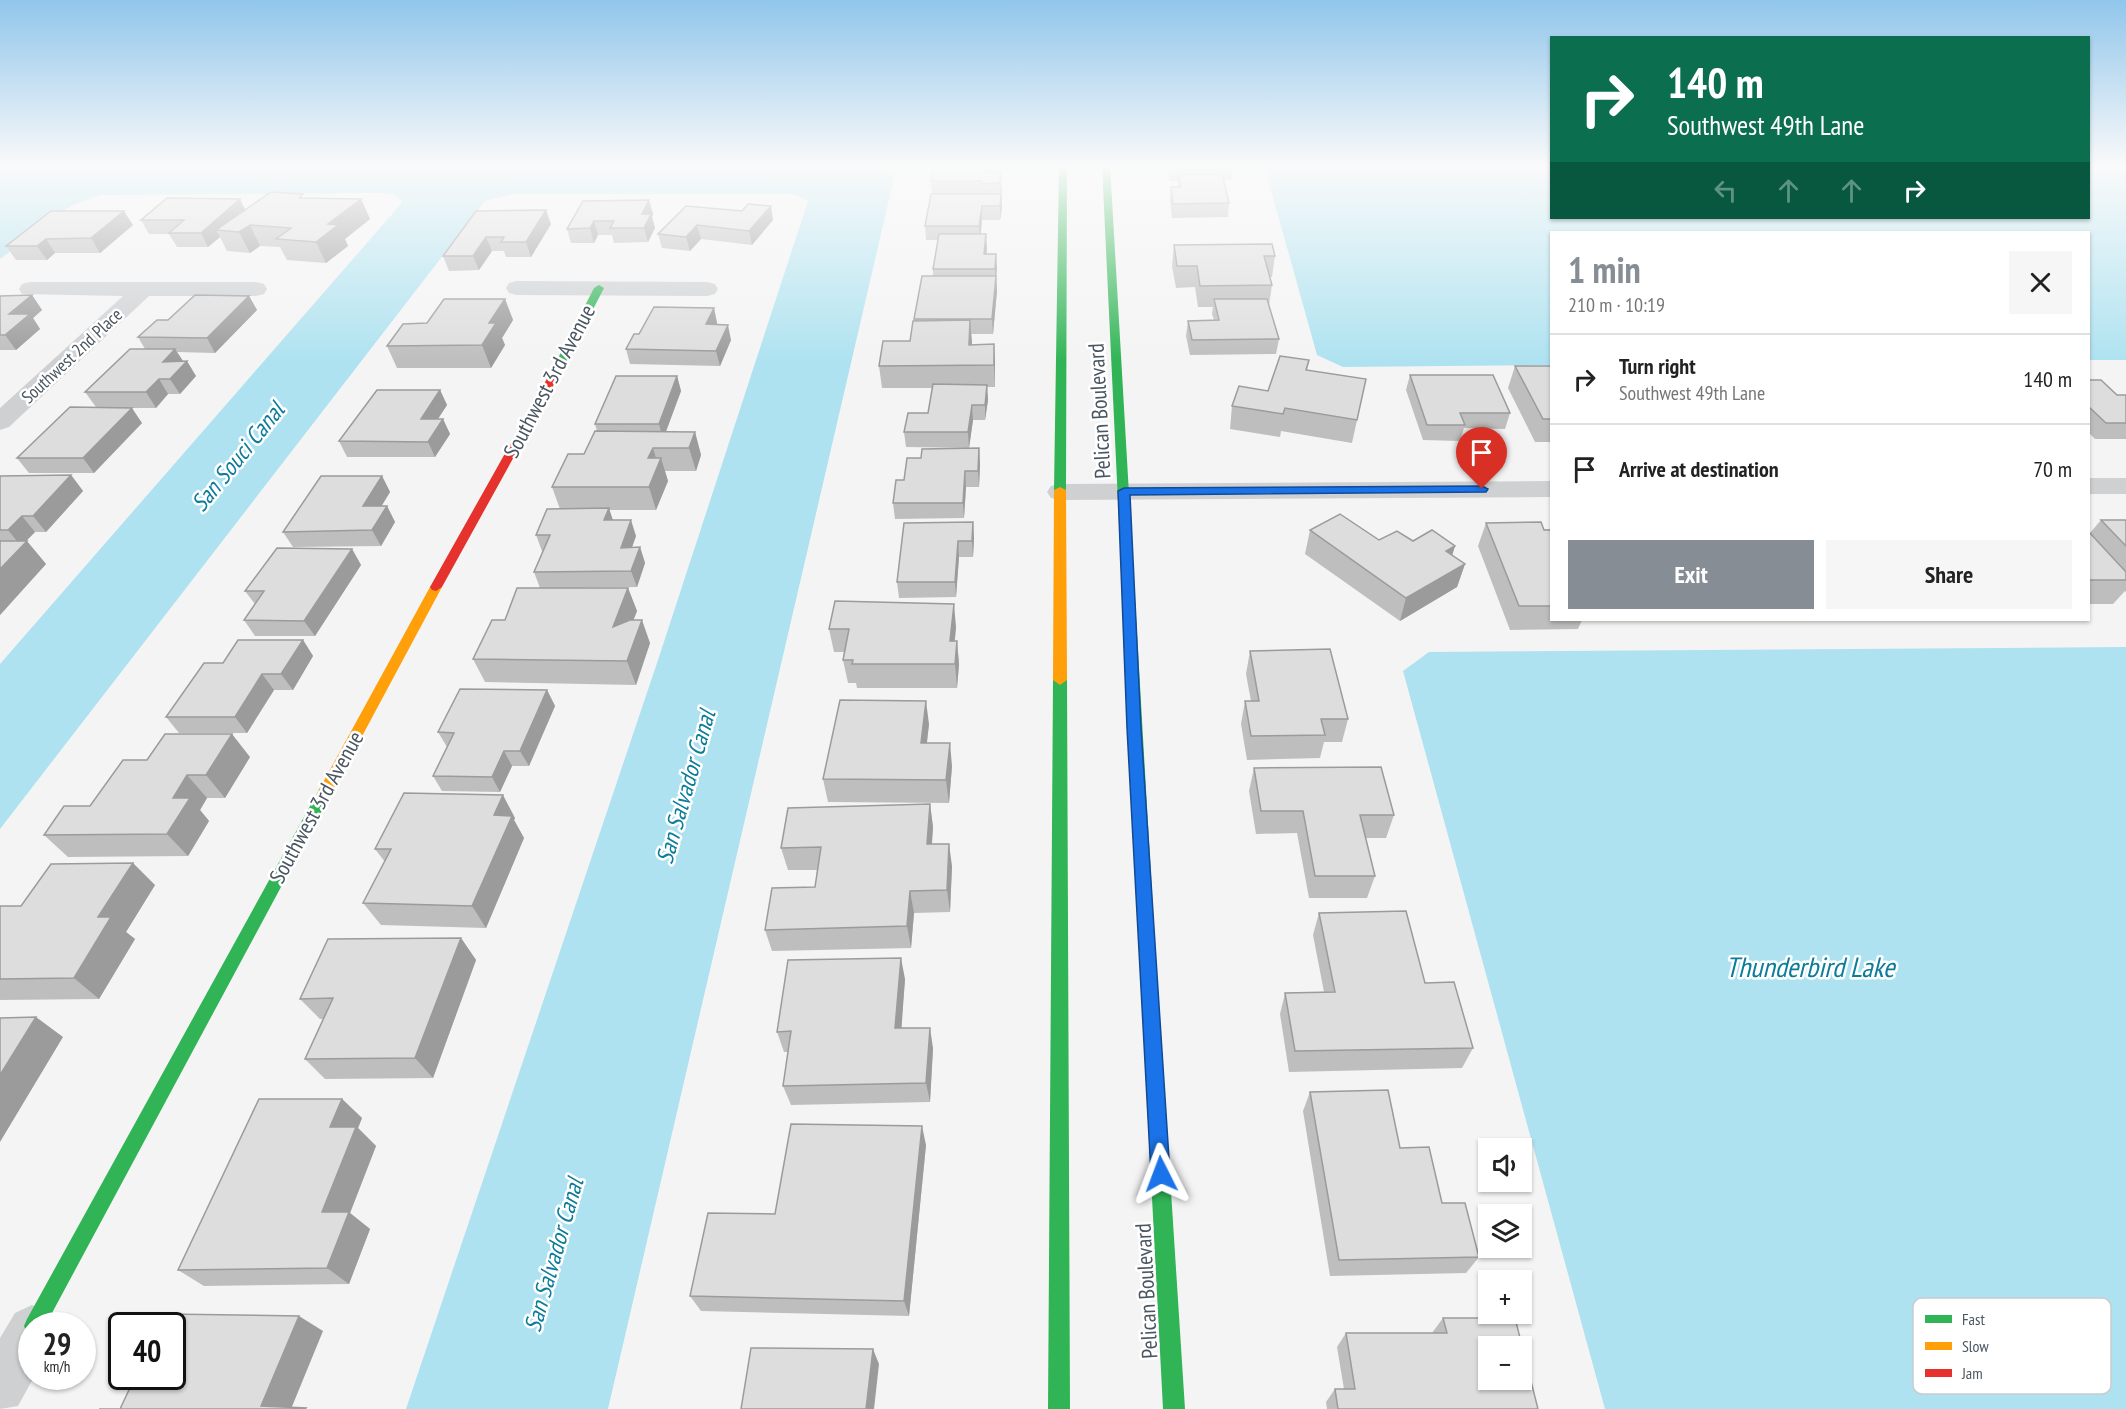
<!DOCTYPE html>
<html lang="en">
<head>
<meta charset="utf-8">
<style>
  :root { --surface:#fff; --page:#f6f6f6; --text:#222; --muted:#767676; --line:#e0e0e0; --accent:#868d94 }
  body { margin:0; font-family:"PT Sans Narrow",sans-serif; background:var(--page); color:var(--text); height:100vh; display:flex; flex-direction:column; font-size:22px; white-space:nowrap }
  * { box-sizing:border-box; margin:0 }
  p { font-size:20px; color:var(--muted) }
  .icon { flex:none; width:33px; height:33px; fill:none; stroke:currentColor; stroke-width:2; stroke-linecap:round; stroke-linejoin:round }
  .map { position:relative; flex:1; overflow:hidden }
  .panel { position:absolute; left:1550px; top:231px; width:540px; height:390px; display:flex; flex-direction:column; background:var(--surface); border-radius:0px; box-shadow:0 2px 4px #0004 }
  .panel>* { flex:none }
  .hud { position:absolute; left:1550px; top:36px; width:540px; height:183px; border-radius:0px; box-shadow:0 2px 4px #0004; background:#0b6e4f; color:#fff; overflow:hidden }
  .buttons { position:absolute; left:1478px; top:1138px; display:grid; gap:12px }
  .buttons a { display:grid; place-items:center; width:54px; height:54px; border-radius:0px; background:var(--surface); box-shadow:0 2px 4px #0004; font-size:30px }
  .speed { position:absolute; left:18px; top:1312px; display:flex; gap:12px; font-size:30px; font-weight:700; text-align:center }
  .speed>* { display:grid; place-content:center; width:78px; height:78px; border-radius:50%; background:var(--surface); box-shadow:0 2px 4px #0004; line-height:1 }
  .speed small { font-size:15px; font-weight:400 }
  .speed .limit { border:3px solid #111; border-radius:9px; background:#fff; color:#111 }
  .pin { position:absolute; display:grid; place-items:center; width:51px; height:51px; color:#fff; margin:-62px -26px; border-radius:50% 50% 50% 0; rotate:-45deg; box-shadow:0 0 6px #0007 }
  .pin .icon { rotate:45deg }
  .me { position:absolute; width:66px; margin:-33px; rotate:357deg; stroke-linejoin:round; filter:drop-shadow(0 0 4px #0008) }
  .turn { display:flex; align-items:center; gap:21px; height:126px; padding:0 18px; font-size:27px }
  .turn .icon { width:78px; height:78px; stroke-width:2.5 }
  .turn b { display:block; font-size:42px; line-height:51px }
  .lanes { display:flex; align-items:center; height:57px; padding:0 18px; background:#0003; justify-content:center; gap:30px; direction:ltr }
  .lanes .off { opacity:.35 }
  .round { display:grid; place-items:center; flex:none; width:63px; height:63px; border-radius:0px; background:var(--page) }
  .head { display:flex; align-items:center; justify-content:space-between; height:102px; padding:0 18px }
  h1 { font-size:36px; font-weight:600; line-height:45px; color:var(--accent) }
  .cta { display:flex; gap:12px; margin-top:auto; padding:12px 18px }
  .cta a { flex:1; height:69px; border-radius:0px; background:var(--accent); color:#fff; font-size:24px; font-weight:600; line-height:69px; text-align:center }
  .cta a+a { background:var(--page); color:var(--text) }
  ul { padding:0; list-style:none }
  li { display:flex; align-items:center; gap:18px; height:90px; padding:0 18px; border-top:2px solid var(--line) }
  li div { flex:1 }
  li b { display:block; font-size:22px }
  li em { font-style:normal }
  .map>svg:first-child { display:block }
  .water { fill:#aee2f0 }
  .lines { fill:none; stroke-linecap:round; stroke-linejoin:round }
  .street { fill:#ced0d2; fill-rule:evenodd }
  .fast { fill:#30b455; fill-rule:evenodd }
  .slow { fill:#ff9f0a; fill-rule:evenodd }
  .jam { fill:#e5322d; fill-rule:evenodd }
  .wall { fill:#bebebf }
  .shaded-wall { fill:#9b9b9b }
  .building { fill:#ddddde; stroke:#9b9b9b; stroke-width:1.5; fill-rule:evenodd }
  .route { fill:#1a73e8; stroke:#114b97; stroke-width:1.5 }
  .labels { text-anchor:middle; stroke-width:5; stroke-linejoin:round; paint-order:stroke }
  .far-street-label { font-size:18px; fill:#4a5661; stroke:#fff }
  .street-label { font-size:22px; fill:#4a5661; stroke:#fff }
  .water-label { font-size:24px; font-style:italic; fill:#0c7c9b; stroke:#fff }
  .near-water-label { font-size:28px; font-style:italic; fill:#0c7c9b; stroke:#fff }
  .key { fill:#fff; stroke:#c9ccd0; stroke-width:1.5 }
  .key-label { font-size:16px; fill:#4a5661 }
</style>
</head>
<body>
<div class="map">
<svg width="2126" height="1409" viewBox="0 0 2126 1409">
  <rect width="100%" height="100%" fill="#f4f4f4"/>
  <path class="water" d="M0,165H897L608,1409H406L659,657L808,201L797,195L787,194H513L485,201L0,829V664L400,205L402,201L393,194L382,193L100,195L71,206L0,259Z
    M1264,165H1551V218H2088V165H2126V360H2088V232H1551V365L1343,367L1317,355Z
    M2126,647V1409H1605L1403,671L1429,652Z"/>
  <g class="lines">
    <path class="street" d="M517,281L707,282L715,284L718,289L715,294L707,296L517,295L509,293L506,288L509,283Z
      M30,282H256L264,284L267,289L264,294L256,296H149L9,427L0,430V408L123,296L22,294L19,289L22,284Z
      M2088,478H2126V494H2088Z
      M1551,481V497L1061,500L1051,498L1047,492L1051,486L1061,484Z
      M32,1305L49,1313L55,1326H32V1377H34L18,1406L0,1409V1338L15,1313Z"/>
    <path class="fast" d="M1059,165H1067L1066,490L1060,493L1054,490Z
      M1102,165H1110L1155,945L1153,950L1147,952L1141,950L1139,945Z
      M599,285L604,288L563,368L555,370L553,368L594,288Z
      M1060,675L1067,680L1070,1409H1048L1053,680Z
      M325,786L330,788L332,792L45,1326H32V1335L27,1333L24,1326L27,1319L320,788Z
      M1155,1074L1161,1076L1164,1082L1185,1409H1163L1146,1082L1149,1076Z"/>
    <path class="slow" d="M1060,487L1066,490L1067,680L1060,685L1053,680L1054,490Z
      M436,583L442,587L330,796H320L318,792L320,788L430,587Z"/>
    <path class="jam" d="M558,365L563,368L442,587L436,591L432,590L430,587L553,368Z
      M1147,938L1153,940L1155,945L1164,1082L1161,1088L1155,1090L1149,1088L1146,1082L1139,945L1141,940Z"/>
  </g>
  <path class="wall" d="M933,165H1003V167H989L988,172L1002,185V208L1000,220H982L981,234L987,248L986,254H996L997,291L993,334H971L972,345L994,344L995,366V387H987L988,400L985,420H973L969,448L906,447L904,432L928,413L932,388H882L879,366L910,341L914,319L933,276V269L938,240H926L925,226L932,194L931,181Z
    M1167,165H1233L1232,180H1224L1229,203L1228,217L1172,218L1170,201L1171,187H1178V181H1170Z
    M305,198L361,199L370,219L345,239L348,246L326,263L287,260L280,247L260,246L250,253L227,251L220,237L208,247H177L169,234H149L141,220L245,210Z
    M649,200L653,214L652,217L655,228L648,242L614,243L612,235H598L594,243H571L567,229Z
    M686,206L773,220L752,245L701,239L690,251L662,248L658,234Z
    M51,211L133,225L100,253H55L47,260H16L6,246Z
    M476,211L551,224L531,257H506L504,251H492L479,270L449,271L443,256Z
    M1174,245L1275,256L1272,277H1269L1272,285L1269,305L1279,339L1276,354L1190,355L1186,336L1188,321L1214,320L1212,314L1213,307H1198L1195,287L1176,288L1172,266Z
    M32,295L42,310L33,318L40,329L16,350H0V296Z
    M249,296L257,310L215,353L177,352L183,361L196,376L180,394H168L156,408H121L142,423L94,473H29L17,458L96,407L85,392L145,349L138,337L168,320Z
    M505,299L513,320L502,338L505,345L491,368H397L387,346L427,323Z
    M714,308L717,323V324L731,340L720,366L630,364L626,349L639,334Z
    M1309,360L1307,370L1366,379L1352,443L1281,431L1280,437L1230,429L1232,406L1268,391Z
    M1515,366H1551V442H1535L1508,388Z
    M1410,375L1510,413L1505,429L1464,428L1460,441L1423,440L1406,390Z
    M677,376L681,391L666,432H695L701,455L696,471H665L668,481L656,510H609L613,520L636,536L632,547H640L645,563L637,587L571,588H628L637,611L633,620L650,643L636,685L485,682L473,659L505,620L540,588L534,572L543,551H542L536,535L560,509L552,487L584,454L597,431L595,424Z
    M2088,380L2117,395H2126V439H2095L2088,432Z
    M440,390L447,405L438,419H443L450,434L435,457H347L339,441Z
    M979,448L980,464L979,487H966L964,518L895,519L893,503L904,480L921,458Z
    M71,475L83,491L46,532H35L26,541L46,564L0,615V476Z
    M382,476L390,492L381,506H387L395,522L381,546L293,547L283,532Z
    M2101,520H2126V592L2125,591L2113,604H2088V531L2090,533Z
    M973,522L974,538L973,557H959L956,597L899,598L897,582Z
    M1486,523L1551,530V620H1582L1578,629L1510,630L1478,546Z
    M1310,530L1379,540L1413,541L1455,546L1452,555L1465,564L1457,587L1400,621L1305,554Z
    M352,549L361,565L315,636H255L244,620L255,604L245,591Z
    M1731,620H1792L1791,621H1732Z
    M956,627L955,641H957L959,664L957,688H857L856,683H848L843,660L844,652H834L829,629Z
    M303,640L313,656L293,690H274L247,733H179L166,717L223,663Z
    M1250,651L1348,719L1342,742H1324L1320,758L1247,760L1241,724L1245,701H1251L1246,674Z
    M547,690L555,706L529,766H512L500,792L442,791L433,776L447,747L438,732Z
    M929,724L927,743L952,766L949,803L828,802L823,779Z
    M250,757L225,798H207L200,810L209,821L188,856L68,857L44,835L90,806L147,760Z
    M1254,768L1394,815L1386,838H1366L1375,876L1367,898H1309L1297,833L1256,834L1249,791Z
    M930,804L933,827L932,844L952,866L950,912L914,913L911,948L772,951L765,930L815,887L817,870H788L781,848Z
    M515,818L514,820L524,838L486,928L381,925L363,903L385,862L375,849Z
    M155,885L126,932L135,939L99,999L0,1000V906H21Z
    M1319,913L1473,1048L1462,1068L1289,1072L1280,1014L1285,993L1324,992L1313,935Z
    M461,938L476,960L433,1078L325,1079L305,1059L323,1019H320L300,999Z
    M905,979L901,1028L933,1048L930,1102L791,1105L783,1086L788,1052H784L777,1032Z
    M1310,1092L1400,1148L1479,1257L1466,1273L1330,1276L1303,1111Z
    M342,1099L362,1118L358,1128L376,1146L350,1213L370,1229L349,1284L204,1286L178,1270Z
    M926,1145L909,1316L701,1311L690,1296Z
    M1443,1318L1538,1409H1327L1326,1402L1335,1389H1344L1337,1347L1346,1333H1432Z"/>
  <path class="shaded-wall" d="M1001,172L1002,208L1000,220V206Z
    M240,199L247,213L216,230L220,237L208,247L201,233Z
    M361,199L370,219L345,239L348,246L326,263L316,242L328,224Z
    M649,200L653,214L652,217L655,228L648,242L644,228L642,214Z
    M771,206L773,220L752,245L749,231Z
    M982,206V220L980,240L979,226Z
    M546,210L551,224L531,257L526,242Z
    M124,211L133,225L100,253L91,238Z
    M594,221L598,235L594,243L590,228Z
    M250,225L260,246L250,253L239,232Z
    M697,225L701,239L690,251L686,237Z
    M986,234L987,248L985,269L984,254Z
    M486,237L492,251L479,270L473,256Z
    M46,239L55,253L47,260L37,246Z
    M996,254L997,269L995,284V269Z
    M996,276L997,291L993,334L992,319Z
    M32,295L42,310L33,318L40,329L16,350L5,335L9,314Z
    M249,296L257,310L215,353L207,338Z
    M505,299L513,320L502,338L505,345L491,368L482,345L489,323Z
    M714,308L717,323L710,339L706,324Z
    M970,320L972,342L970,367L969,345Z
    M728,325L731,340L720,366L716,351Z
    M994,344L995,366V387L994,365Z
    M175,349L185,364L187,361L196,376L180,394L170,379L163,362Z
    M677,376L681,391L663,439L659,424Z
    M159,379L168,394L156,408L146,392Z
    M987,385L988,400L985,420V405Z
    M440,390L447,405L428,434L421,419Z
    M972,405L973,420L969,448L968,432Z
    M132,408L142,423L94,473L83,458Z
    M443,419L450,434L435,457L428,442Z
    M695,432L701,455L696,471L689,448Z
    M653,448L658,465L661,458L668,481L656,510L649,487L648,458Z
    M979,448L980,464L979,487L978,471Z
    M965,471L966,487L964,518L963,503Z
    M71,475L83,491L46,532L33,516Z
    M382,476L390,492L372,522L363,506Z
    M387,506L395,522L381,546L372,530Z
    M609,508L614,524L604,520Z
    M22,516L35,532L21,546L8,530Z
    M631,520L636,536L626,564L621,548Z
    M973,522L974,538L973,557L972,541Z
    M27,541L46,564L0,615V569Z
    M958,541L959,557L956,597L955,582Z
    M1455,546L1448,569L1446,551Z
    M640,547L645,563L637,587L631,571Z
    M352,549L361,565L315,636L304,621Z
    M1465,564L1457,587L1400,621L1406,598Z
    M628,588L637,611L622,650L613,627Z
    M954,604L956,627L952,664L950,641Z
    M642,620L650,643L636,685L627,661Z
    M303,640L313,656L293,690L281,674Z
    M957,641L959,664L957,688L955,664Z
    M262,674L274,690L247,733L235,717Z
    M547,690L555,706L529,766L520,751Z
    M926,701L929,724L924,766L921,743Z
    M232,734L250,757L225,798L206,775Z
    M950,743L952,766L949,803L946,780Z
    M504,751L512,766L500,792L492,777Z
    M187,775L207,798L200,810L209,821L188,856L167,834L173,798Z
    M503,795L515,818L514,820L524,838L486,928L472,906L494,815Z
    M930,804L933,827L930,867L927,844Z
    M949,844L952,866L950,912L947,890Z
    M133,863L155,885L126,932L135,939L99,999L74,978L98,917Z
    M910,891L914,913L911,948L907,926Z
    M461,938L476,960L433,1078L415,1058Z
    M901,958L905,979L900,1049L895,1028Z
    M36,1017L63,1037L0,1142V1075Z
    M930,1028L933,1048L930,1102L926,1083Z
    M342,1099L362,1118L358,1128L376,1146L350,1213L370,1229L349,1284L327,1268L322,1212L330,1127Z
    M922,1126L926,1145L909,1316L904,1301Z
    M299,1316L323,1331L291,1409L261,1406Z
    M873,1349L879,1364L874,1409H866Z"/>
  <path class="building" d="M933,165H987L986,172H1001L1000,183L981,184L982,181H931Z
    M1170,165H1233L1234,167H1171Z
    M1178,174H1222L1229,203L1173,204L1171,187H1181Z
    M271,192L303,194L299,198L361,199L328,224L338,225L316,242L276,239L291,228L250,225L239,232L216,230Z
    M931,194H1001L1000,206H982L979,226H925Z
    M167,198L240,199L201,233H169L184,220H141Z
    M649,200L642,214H651L644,228H610L614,221H594L590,228L567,229L583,201Z
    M748,204L771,206L749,231L697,225L686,237L658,234L686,206L742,211Z
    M546,210L526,242H501L504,237H486L473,256H443L476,211Z
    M51,211H124L91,238L46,239L37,246H6Z
    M939,234H986L984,254H996L995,269H933Z
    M1272,244L1275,256H1264L1272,285L1200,286L1197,266H1177L1174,245Z
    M922,276H996L992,319H914Z
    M32,295L9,314H30L5,335H0V296Z
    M195,295L249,296L207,338L138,337L157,320H168Z
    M444,299H505L489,323H496L482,345L387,346L403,324L427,323Z
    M1214,299H1267L1279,339L1192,340L1188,321L1219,320Z
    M654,307L714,308L706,324L728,325L716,351L626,349L634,334H639Z
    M970,320L969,345L994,344V365L879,366L883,341H910L913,321Z
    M130,349H175L163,362L187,361L170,379H159L146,392H85Z
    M1280,356L1309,360L1306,370L1366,379L1357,420L1285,408L1283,414L1232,406L1239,386L1268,391Z
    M1515,366H1551V419H1543Z
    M1410,375H1493L1510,413H1460L1465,425H1427Z
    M616,376H677L659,424H595Z
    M2088,380H2101L2117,395H2126V423H2106L2088,406Z
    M933,384L987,385L985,405H972L968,432H904L908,413H928Z
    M377,390H440L421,419H443L428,442L339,441Z
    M70,407L132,408L83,458H17Z
    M595,431L695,432L689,448H653L648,458H661L649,487H552L568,454H584Z
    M979,448L978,471H965L963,503H893L896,480H904L907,458H921L922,449Z
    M71,475L33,516H22L8,530H0V476Z
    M321,476H382L363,506H387L372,530L283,532Z
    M609,508L604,520H631L621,548L640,547L631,571L534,572L550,535H536L547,509Z
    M1340,514L1379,540L1397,531L1413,541L1432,530L1455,546L1446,551L1465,564L1406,598L1310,530Z
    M2101,520H2126V546Z
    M973,522L972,541H958L955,582H897L904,523Z
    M1541,522L1544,530H1551V606H1519L1486,523Z
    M2088,531L2126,572V580H2088Z
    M0,541H27L0,569Z
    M277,548L352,549L304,621L244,620L264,591H245Z
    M517,588H628L613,627L630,620H642L627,661L473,659L492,620H505Z
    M835,601L954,604L950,641H957L955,664H852L853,660H843L849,629H829Z
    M238,640H303L281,674H262L235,717H166L204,663H223Z
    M1330,649L1348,719H1321L1325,735L1251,736L1245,701H1259L1250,651Z
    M460,689L547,690L520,751H504L492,777L433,776L454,733L438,732Z
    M840,700L926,701L921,743H950L946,780L823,779Z
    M165,734H232L206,775H187L173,798H190L167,834L44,835L64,806H90L123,760H147Z
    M1381,767L1394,815H1360L1375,876H1315L1303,811H1261L1254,768Z
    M404,793L503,795L494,815L512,816L472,906L363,903L391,849H375Z
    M930,804L927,844H949L947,890L910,891L907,926L765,930L772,888L815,887L821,847L781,848L788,808Z
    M133,863L98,917H111L74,978L0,979V906H21L51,864Z
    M1406,911L1425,983L1454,982L1473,1048L1295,1051L1285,993L1335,992L1319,913Z
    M461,938L415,1058L305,1059L333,998L300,999L328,939Z
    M901,958L895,1028H930L926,1083L783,1086L791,1031L777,1032L788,960Z
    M36,1017L0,1075V1018Z
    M1388,1090L1400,1148L1429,1147L1442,1203H1465L1479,1257L1339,1260L1310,1092Z
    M259,1099H342L330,1127H356L322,1212H349L327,1268L178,1270Z
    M791,1124L922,1126L904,1301L690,1296L708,1213L775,1214Z
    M166,1314L299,1316L261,1406L306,1408L305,1409H99H120L135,1377H172V1326H160Z
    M1443,1318H1515L1538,1409H1338L1335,1389H1355L1346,1333H1447ZM1488,1347H1521V1380H1488Z
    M751,1348L873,1349L866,1409H741Z"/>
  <linearGradient id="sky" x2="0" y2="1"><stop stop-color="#91c6eb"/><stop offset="0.46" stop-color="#fafafa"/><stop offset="1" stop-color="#fafafa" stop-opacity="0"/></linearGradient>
  <rect width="2126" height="362" fill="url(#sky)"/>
  <path class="route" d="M1482,486L1488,489L1486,492L1130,495L1141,728L1170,1174L1167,1181L1161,1183L1154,1181L1151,1174L1127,728L1118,491L1124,488Z"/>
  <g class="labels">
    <g class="far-street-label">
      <text transform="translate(72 356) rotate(-43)" y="6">Southwest 2nd Place</text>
    </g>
    <g class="street-label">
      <text transform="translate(549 381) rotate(-62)" y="8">Southwest 3rd Avenue</text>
      <text transform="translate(1099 411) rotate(-93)" y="8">Pelican Boulevard</text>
      <text transform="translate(316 807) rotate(-61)" y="8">Southwest 3rd Avenue</text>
      <text transform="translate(1146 1291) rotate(-93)" y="8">Pelican Boulevard</text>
    </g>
    <g class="water-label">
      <text transform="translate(238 457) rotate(-51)" y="8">San Souci Canal</text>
      <text transform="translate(686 787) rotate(-74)" y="8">San Salvador Canal</text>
      <text transform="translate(554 1255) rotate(-74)" y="8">San Salvador Canal</text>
    </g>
    <g class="near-water-label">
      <text x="1810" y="977">Thunderbird Lake</text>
    </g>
  </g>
  <rect x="1913" y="1298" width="198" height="96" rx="9" class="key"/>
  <rect x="1925" y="1315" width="27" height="8" fill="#30b455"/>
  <rect x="1925" y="1342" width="27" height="8" fill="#ff9f0a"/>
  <rect x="1925" y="1369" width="27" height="8" fill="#e5322d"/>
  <g class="key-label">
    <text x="1962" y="1325">Fast</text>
    <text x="1962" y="1352">Slow</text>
    <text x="1962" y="1379">Jam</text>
  </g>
</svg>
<div class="buttons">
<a><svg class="icon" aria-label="sound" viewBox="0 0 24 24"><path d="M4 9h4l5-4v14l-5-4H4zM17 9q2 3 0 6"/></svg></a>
<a><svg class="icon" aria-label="layers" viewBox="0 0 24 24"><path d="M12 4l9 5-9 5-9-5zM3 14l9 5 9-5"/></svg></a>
<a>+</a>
<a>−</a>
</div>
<div class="speed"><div>29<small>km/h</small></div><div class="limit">40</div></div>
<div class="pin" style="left:1482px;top:489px;background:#d93025"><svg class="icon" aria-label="arrive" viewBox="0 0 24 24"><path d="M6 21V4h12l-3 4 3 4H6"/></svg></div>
<svg class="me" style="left:1161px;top:1174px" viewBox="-20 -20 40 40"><path d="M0-17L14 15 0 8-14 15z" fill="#1a73e8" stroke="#fff" stroke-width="4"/></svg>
<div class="hud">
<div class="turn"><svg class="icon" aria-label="right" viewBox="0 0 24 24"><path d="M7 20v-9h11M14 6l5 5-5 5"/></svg><div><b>140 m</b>Southwest 49th Lane</div></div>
<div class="lanes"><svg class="icon off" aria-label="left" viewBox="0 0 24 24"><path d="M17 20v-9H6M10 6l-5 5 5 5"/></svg><svg class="icon off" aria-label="ahead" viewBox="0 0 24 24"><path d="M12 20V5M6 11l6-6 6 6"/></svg><svg class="icon off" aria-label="ahead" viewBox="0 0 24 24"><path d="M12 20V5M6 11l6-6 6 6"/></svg><svg class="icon" aria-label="right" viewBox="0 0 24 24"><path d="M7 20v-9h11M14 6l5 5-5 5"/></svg></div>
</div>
<section class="panel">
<div class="head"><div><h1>1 min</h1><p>210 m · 10:19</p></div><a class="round"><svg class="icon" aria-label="close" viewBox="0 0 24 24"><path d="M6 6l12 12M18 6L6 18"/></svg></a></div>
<ul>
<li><svg class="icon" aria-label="right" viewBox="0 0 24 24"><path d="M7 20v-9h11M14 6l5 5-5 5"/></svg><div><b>Turn right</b><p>Southwest 49th Lane</p></div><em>140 m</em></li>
<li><svg class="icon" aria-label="arrive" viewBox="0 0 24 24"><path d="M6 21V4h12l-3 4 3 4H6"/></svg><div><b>Arrive at destination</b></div><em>70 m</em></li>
</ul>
<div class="cta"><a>Exit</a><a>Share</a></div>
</section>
</div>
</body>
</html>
